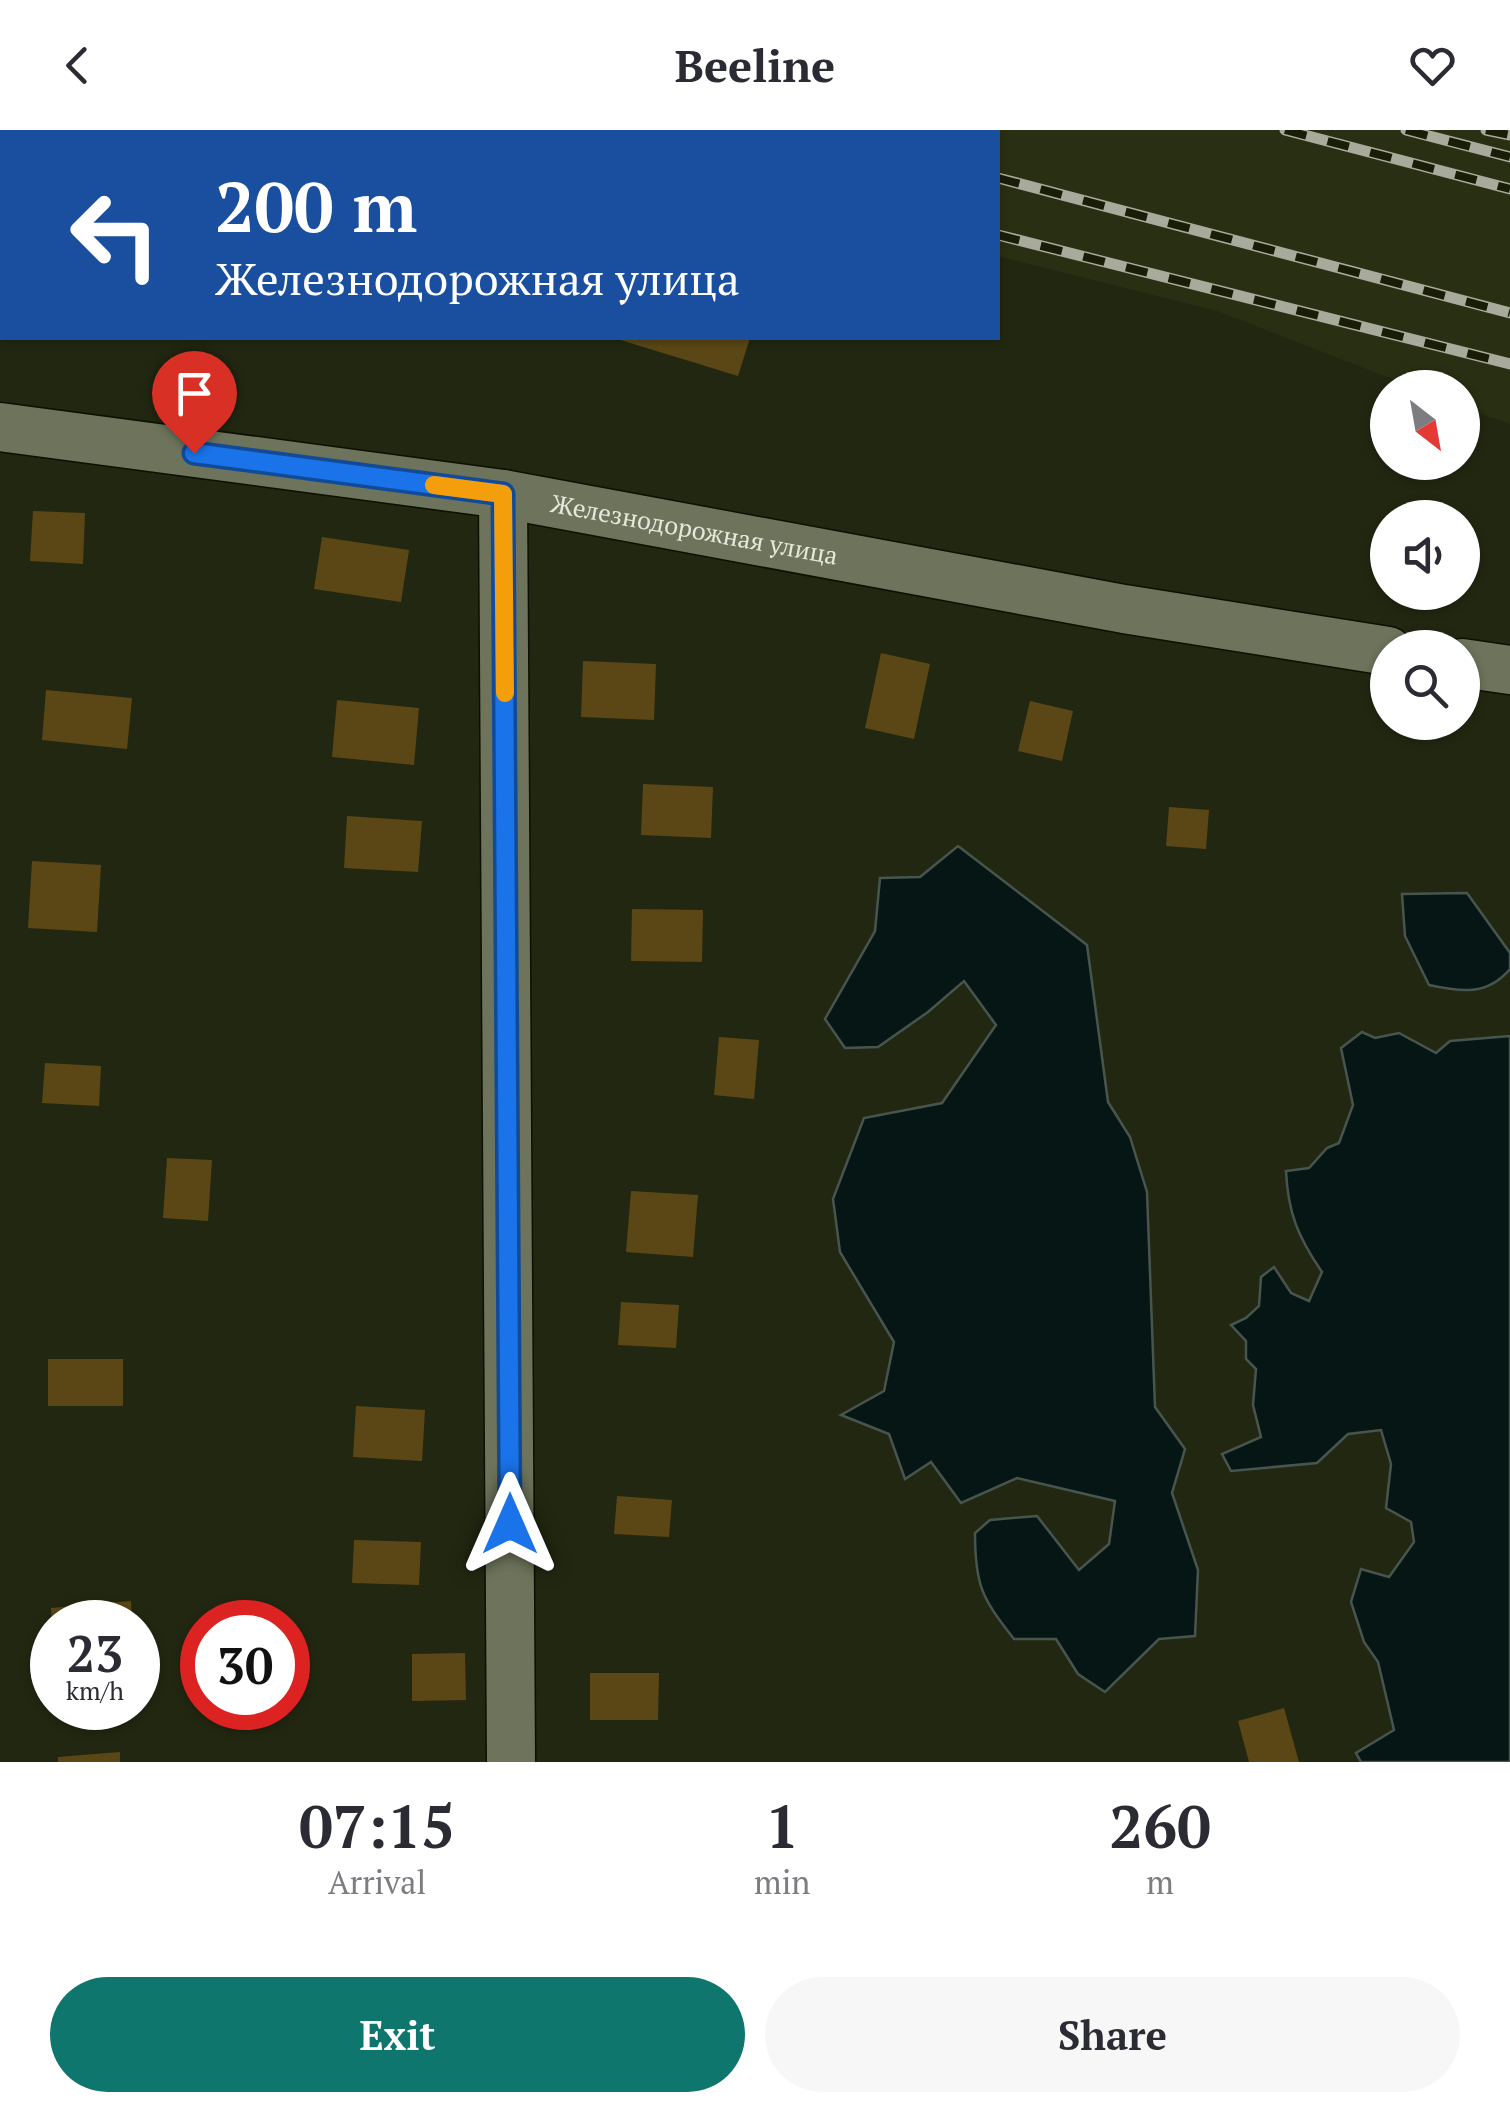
<!DOCTYPE html>
<html lang="en">
<head>
<meta charset="utf-8">
<style>
  :root { --surface:#fff; --page:#f7f7f7; --text:#2b2b33; --muted:#7c7c81; --accent:#0f766e }
  body { margin:0; font-family:"PT Serif",serif; background:var(--page); color:var(--text); height:100vh; display:flex; flex-direction:column; font-size:38px; white-space:nowrap }
  * { box-sizing:border-box; margin:0 }
  p { font-size:32px; color:var(--muted) }
  .icon { flex:none; width:55px; height:55px; fill:none; stroke:currentColor; stroke-width:2; stroke-linecap:round; stroke-linejoin:round }
  .map { position:relative; height:1632px; overflow:hidden }
  .drawer { display:flex; flex-direction:column; background:var(--surface); flex:1 }
  .drawer>* { flex:none }
  .banner { position:absolute; left:0px; top:0px; width:1000px; height:210px; box-shadow:0 2px 8px #0004; background:#1a4fa0; color:#fff; overflow:hidden }
  .needle { width:65px; rotate:149deg }
  .controls { position:absolute; left:1370px; top:240px; display:grid; gap:20px }
  .controls a { display:grid; place-items:center; width:110px; height:110px; border-radius:50%; background:var(--surface); box-shadow:0 2px 8px #0004; font-size:50px }
  .speed { position:absolute; left:30px; top:1470px; display:flex; gap:20px; font-size:50px; font-weight:700; text-align:center }
  .speed>* { display:grid; place-content:center; width:130px; height:130px; border-radius:50%; background:var(--surface); box-shadow:0 2px 8px #0004; line-height:1 }
  .speed small { font-size:25px; font-weight:400 }
  .speed .limit { border:15px solid #d22; background:#fff; color:#111 }
  .pin { position:absolute; display:grid; place-items:center; width:85px; height:85px; color:#fff; margin:-102px -42px; border-radius:50% 50% 50% 0; rotate:-45deg; box-shadow:0 0 10px #0007 }
  .pin .icon { rotate:45deg }
  .me { position:absolute; width:110px; margin:-55px; rotate:0deg; stroke-linejoin:round; filter:drop-shadow(0 0 8px #0008) }
  .turn { display:flex; align-items:center; gap:35px; height:210px; padding:0 50px; font-size:45px }
  .turn .icon { width:130px; height:130px; stroke-width:2.5 }
  .turn b { display:block; font-size:70px; line-height:85px }
  .eta { display:flex; justify-content:space-evenly; align-items:center; height:170px; text-align:center }
  .eta b { font-size:60px; font-weight:800; line-height:70px }
  .cta { display:flex; gap:20px; margin-top:auto; padding:20px 50px }
  .cta a { flex:1; height:115px; border-radius:60px; background:var(--accent); color:#fff; font-size:40px; font-weight:800; line-height:115px; text-align:center }
  .cta a+a { background:var(--page); color:var(--text) }
  header { display:flex; justify-content:space-between; align-items:center; height:130px; padding:0 50px; background:var(--surface); font-size:45px; font-weight:800 }
  .map>svg:first-child { display:block }
  .built { fill:#292f12 }
  .water { fill:#051614; stroke:#48554f; stroke-width:2.5 }
  .building { fill:#5b4715 }
  .lines { fill:none; stroke-linecap:round; stroke-linejoin:round }
  .minor-casing { stroke:#0c1000; stroke-width:51 }
  .minor { stroke:#6d745b; stroke-width:48 }
  .rail-casing { stroke:#a8ab9c; stroke-width:11 }
  .rail { stroke:#191d08; stroke-width:8; stroke-dasharray:22; stroke-linecap:butt }
  .route-casing { stroke:#114b97; stroke-width:25 }
  .route { stroke:#1a73e8; stroke-width:18 }
  .slow { stroke:#f59e0b; stroke-width:18 }
  .labels { text-anchor:middle; stroke-width:8; stroke-linejoin:round; paint-order:stroke }
  .street-label { font-size:25px; fill:#e4e7da; stroke:#191d08 }
</style>
</head>
<body>
<header><svg class="icon" aria-label="back" viewBox="0 0 24 24"><path d="M15 5l-7 7 7 7"/></svg>Beeline<svg class="icon" aria-label="heart" viewBox="0 0 24 24"><path d="M12 20l-8-8c-3-5 5-10 8-4 3-6 11-1 8 4z"/></svg></header>
<div class="map">
<svg width="1510" height="1632" viewBox="0 0 1510 1632">
  <rect width="100%" height="100%" fill="#222711"/>
  <path class="built" d="M496,0H1510V294L1463,277L1462,258L1413,257L1217,181L998,126V2Z"/>
  <path class="water" d="M958,716L1087,815L1108,972L1130,1007L1147,1062L1155,1277L1185,1319L1172,1363L1198,1440L1195,1506L1159,1509L1105,1562L1078,1544L1056,1509H1014C982,1468 975,1456 975,1403L990,1390L1037,1386L1079,1440L1109,1414L1115,1371L1017,1348L961,1373L931,1332L905,1349L889,1304L841,1285L884,1261L894,1212L840,1122L833,1069L864,988L942,973L996,895L964,851L928,882L878,917L845,918L825,889L875,801L880,748L920,747Z
    M1467,763L1510,823V839C1487,866 1461,862 1429,855L1405,806L1402,764Z
    M1362,902L1375,908L1399,903L1436,923L1450,911L1510,906V1632H1361L1356,1623L1394,1600L1378,1532L1364,1512L1351,1472L1361,1439L1389,1447L1414,1412L1411,1392L1386,1378L1391,1334L1381,1300L1348,1304L1317,1333L1231,1341L1222,1324L1261,1307L1253,1275L1256,1239L1246,1229V1211L1231,1195L1246,1188L1259,1176L1261,1147L1274,1137L1291,1163L1309,1171L1322,1142C1298,1107 1288,1083 1286,1041L1309,1038L1327,1018L1339,1013L1353,975L1341,918Z"/>
  <path class="building" d="M614,208H750L738,246Z
    M33,381L85,383L83,434L30,431Z
    M322,407L409,420L401,472L314,459Z
    M881,523L930,534L914,609L865,598Z
    M583,531L656,534L654,590L581,587Z
    M46,560L132,568L127,619L42,610Z
    M337,570L419,578L414,635L332,627Z
    M1030,571L1073,581L1062,631L1018,621Z
    M643,654L713,657L711,708L641,705Z
    M1169,677L1209,680L1206,719L1166,716Z
    M347,686L422,691L418,742L344,738Z
    M32,731L101,735L97,802L28,798Z
    M632,779L703,780L702,832L631,831Z
    M719,907L759,910L754,969L714,965Z
    M45,933L101,936L99,976L42,973Z
    M167,1028L212,1030L208,1091L163,1088Z
    M631,1061L698,1065L693,1127L626,1122Z
    M621,1172L679,1175L676,1218L618,1215Z
    M48,1229H123V1276H48Z
    M356,1276L425,1280L422,1331L353,1327Z
    M617,1366L672,1370L669,1407L614,1404Z
    M354,1410L421,1412L419,1455L352,1453Z
    M131,1471L132,1492H52L51,1478Z
    M465,1523L466,1570L412,1571V1524Z
    M590,1543H659L658,1590H590Z
    M1284,1578L1299,1632H1249L1238,1591Z
    M120,1622V1632H58V1627Z"/>
  <g class="lines">
    <defs>
      <g id="minor">
        <path id="s1" d="M0,297L503,364L1124,479L1388,521"/>
        <path d="M503,364L511,1632"/>
        <path d="M1462,533L1510,540"/>
      </g>
    </defs>
    <use href="#minor" class="minor-casing"/>
    <use href="#minor" class="minor"/>
    <defs>
      <path id="rail" d="M589,0L599,2
        M814,0L823,2
        M1285,0L1510,59
        M1406,0L1510,27
        M1486,0L1510,5
        M998,48L1510,183
        M998,105L1510,234"/>
    </defs>
    <use href="#rail" class="rail-casing"/>
    <use href="#rail" class="rail"/>
  </g>
  <g class="lines">
    <defs>
      <path id="route" d="M194,323L503,364L510,1394"/>
    </defs>
    <use href="#route" class="route-casing"/>
    <use href="#route" class="route"/>
    <path class="slow" d="M434,355L503,364L505,563"/>
  </g>
  <g class="labels">
    <g class="street-label">
      <text dy="9" stroke="none"><textPath href="#s1" startOffset="702">Железнодорожная улица</textPath></text>
    </g>
  </g>
</svg>
<div class="controls">
<a><svg class="needle" viewBox="-14 -14 28 28"><path d="M0-13l5 13h-10z" fill="#e53935"/><path d="M0 13l5-13h-10z" fill="#7c7c81"/></svg></a>
<a><svg class="icon" aria-label="sound" viewBox="0 0 24 24"><path d="M4 9h4l5-4v14l-5-4H4zM17 9q2 3 0 6"/></svg></a>
<a><svg class="icon" aria-label="search" viewBox="0 0 24 24"><circle cx="10" cy="10" r="6"/><path d="M15 15l6 6"/></svg></a>
</div>
<div class="speed"><div>23<small>km/h</small></div><div class="limit">30</div></div>
<div class="pin" style="left:194px;top:323px;background:#d93025"><svg class="icon" aria-label="arrive" viewBox="0 0 24 24"><path d="M6 21V4h12l-3 4 3 4H6"/></svg></div>
<svg class="me" style="left:510px;top:1394px" viewBox="-20 -20 40 40"><path d="M0-17L14 15 0 8-14 15z" fill="#1a73e8" stroke="#fff" stroke-width="4"/></svg>
<div class="banner">
<div class="turn"><svg class="icon" aria-label="left" viewBox="0 0 24 24"><path d="M17 20v-9H6M10 6l-5 5 5 5"/></svg><div><b>200 m</b>Железнодорожная улица</div></div>
</div>
</div>
<section class="drawer">
<div class="eta">
<div><b>07:15</b><p>Arrival</p></div>
<div><b>1</b><p>min</p></div>
<div><b>260</b><p>m</p></div>
</div>
<div class="cta"><a>Exit</a><a>Share</a></div>
</section>
</body>
</html>
